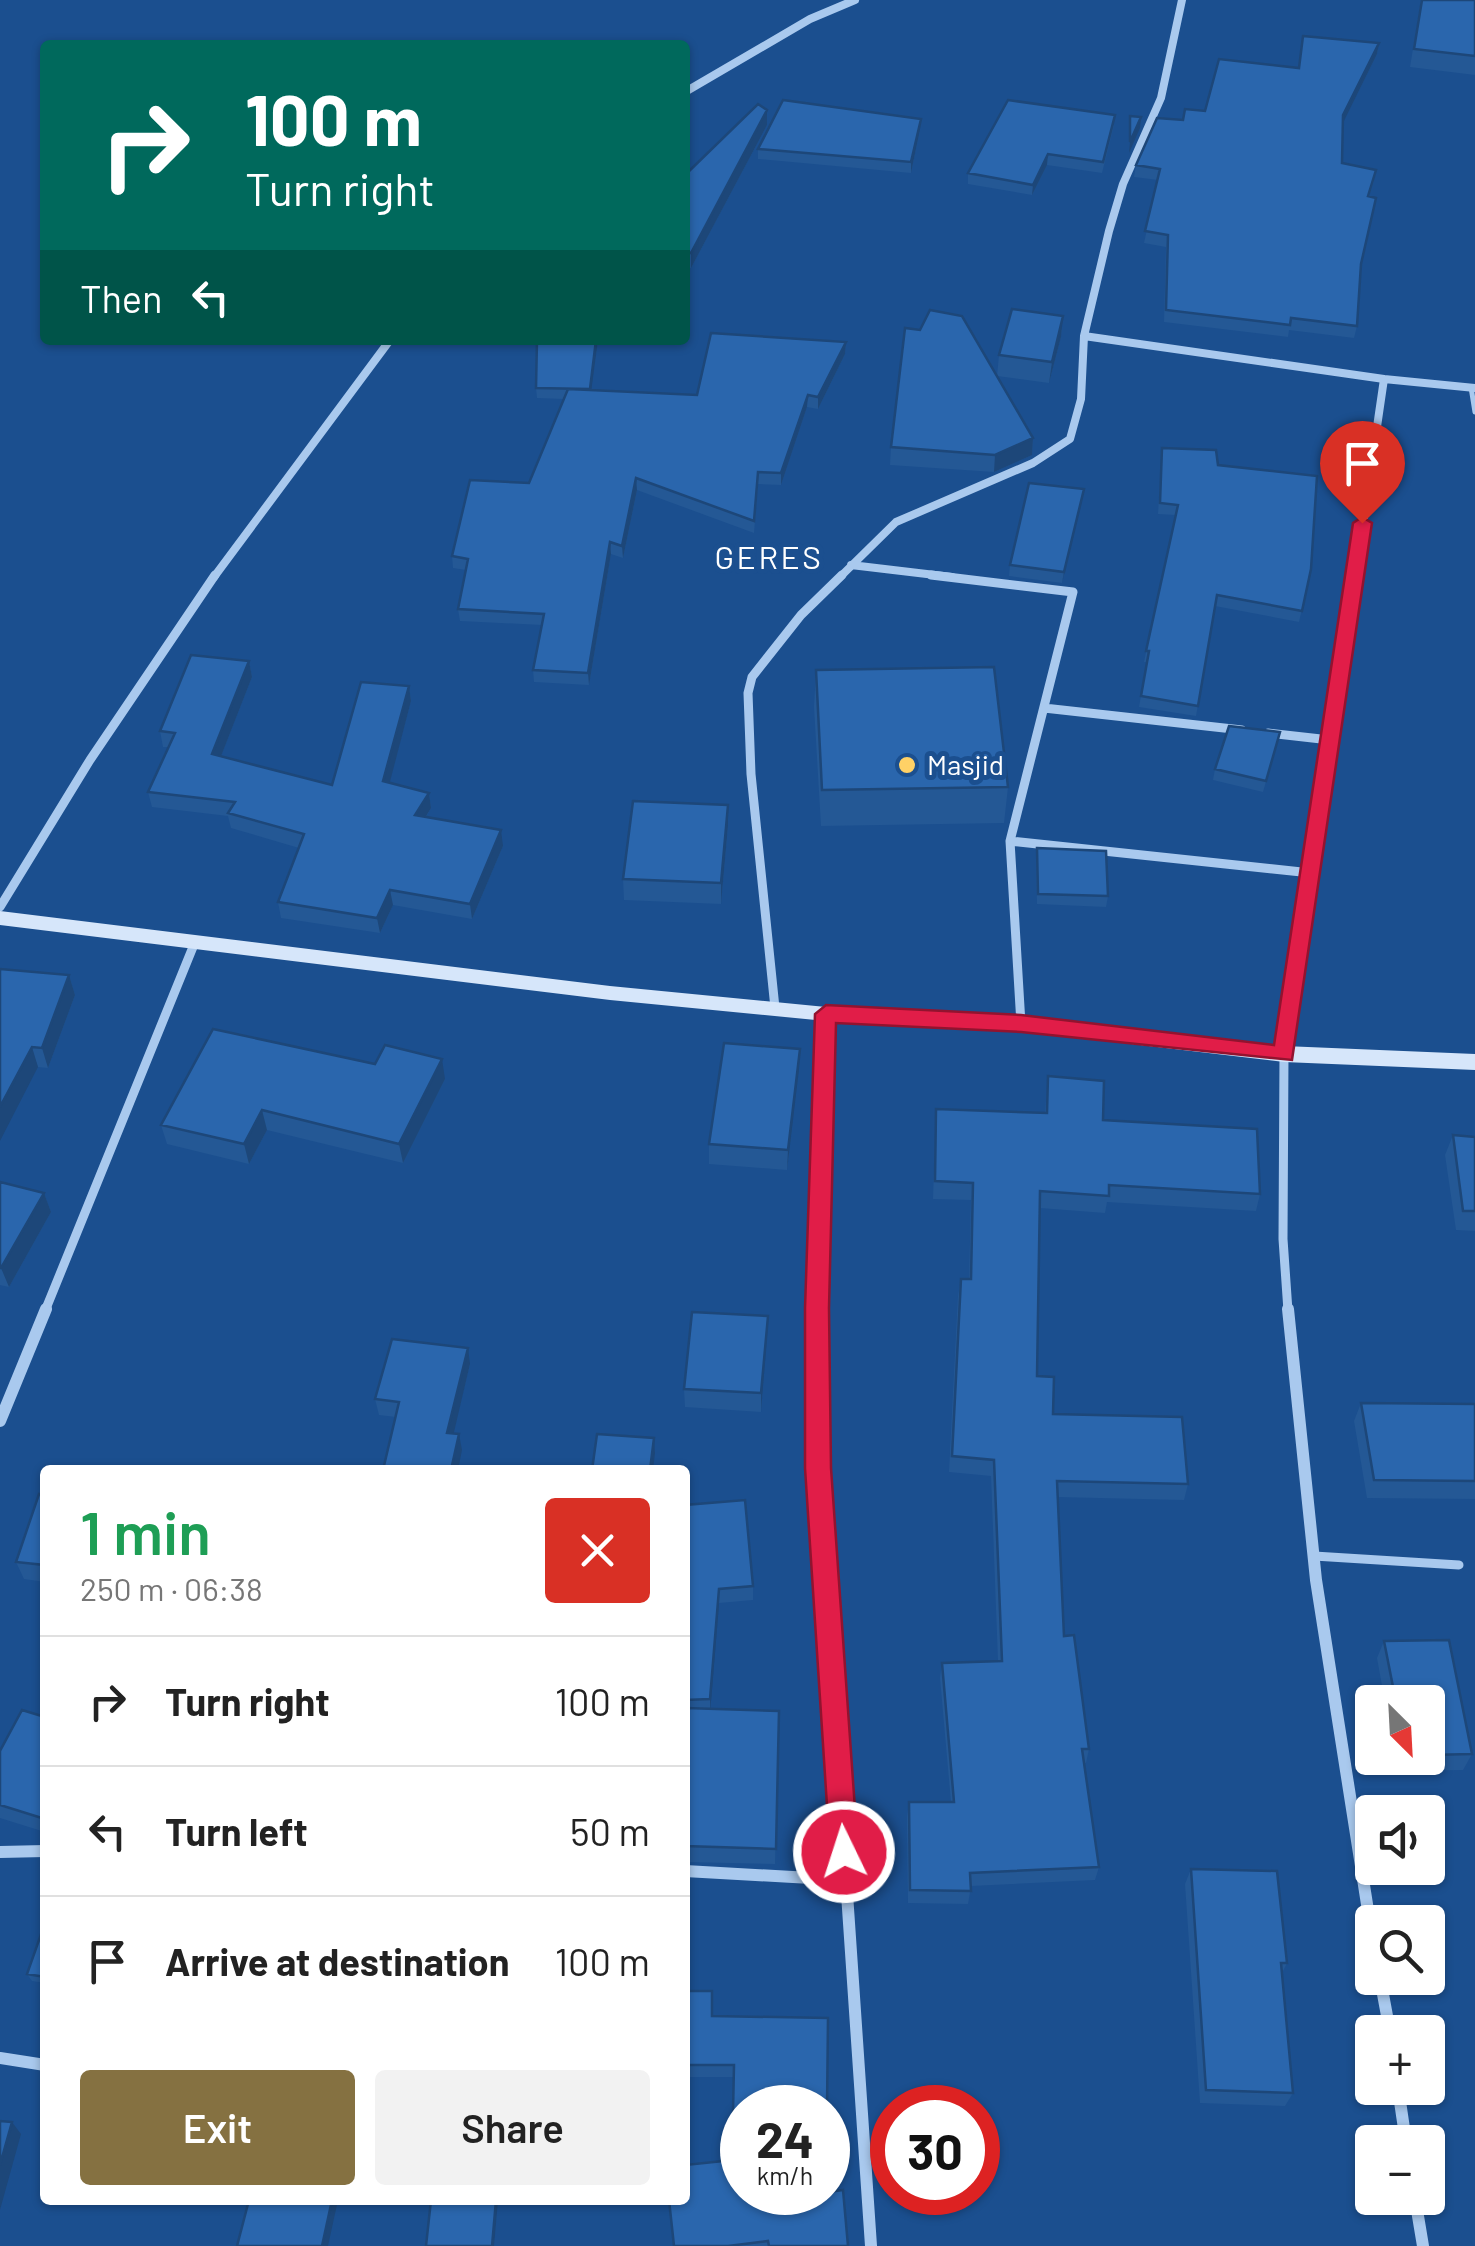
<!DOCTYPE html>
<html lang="en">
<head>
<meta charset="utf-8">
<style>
  :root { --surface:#fff; --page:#f2f2f2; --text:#222; --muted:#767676; --line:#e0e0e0; --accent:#857141 }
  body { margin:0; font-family:Barlow,sans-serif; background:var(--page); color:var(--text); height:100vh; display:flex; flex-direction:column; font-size:38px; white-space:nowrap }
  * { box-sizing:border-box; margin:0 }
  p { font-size:32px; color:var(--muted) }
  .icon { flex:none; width:55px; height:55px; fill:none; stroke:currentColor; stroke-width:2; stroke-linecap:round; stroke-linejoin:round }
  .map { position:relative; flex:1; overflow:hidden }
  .details { position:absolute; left:40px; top:1465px; width:650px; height:740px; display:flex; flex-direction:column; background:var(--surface); border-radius:10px; box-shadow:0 2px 8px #0004 }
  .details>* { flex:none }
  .hud { position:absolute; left:40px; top:40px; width:650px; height:305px; border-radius:10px; box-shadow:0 2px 8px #0004; background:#00695c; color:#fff; overflow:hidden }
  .needle { width:65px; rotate:156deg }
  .controls { position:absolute; left:1355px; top:1685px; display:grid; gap:20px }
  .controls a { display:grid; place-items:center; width:90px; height:90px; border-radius:10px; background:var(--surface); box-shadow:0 2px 8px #0004; font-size:50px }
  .speed { position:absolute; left:720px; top:2085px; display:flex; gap:20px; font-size:50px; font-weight:700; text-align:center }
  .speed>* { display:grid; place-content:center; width:130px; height:130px; border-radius:50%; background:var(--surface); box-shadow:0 2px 8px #0004; line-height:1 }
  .speed small { font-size:25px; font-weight:400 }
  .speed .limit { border:15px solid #d22; background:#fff; color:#111 }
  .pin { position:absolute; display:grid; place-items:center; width:85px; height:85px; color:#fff; margin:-102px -42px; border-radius:50% 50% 50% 0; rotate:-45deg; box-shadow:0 0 10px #0007 }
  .pin .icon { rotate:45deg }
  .me { position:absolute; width:110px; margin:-55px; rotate:356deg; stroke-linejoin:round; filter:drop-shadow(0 0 8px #0008) }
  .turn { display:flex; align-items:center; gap:35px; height:210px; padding:0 40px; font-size:45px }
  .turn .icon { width:130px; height:130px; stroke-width:2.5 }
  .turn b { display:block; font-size:70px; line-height:85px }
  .then { display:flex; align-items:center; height:95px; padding:0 40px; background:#0003; gap:20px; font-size:38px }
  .round { display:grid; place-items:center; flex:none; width:105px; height:105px; border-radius:10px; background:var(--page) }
  .overview { display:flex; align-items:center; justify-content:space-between; height:170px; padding:0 40px }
  h1 { font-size:60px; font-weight:600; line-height:75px; color:#1e9e55 }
  .cta { display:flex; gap:20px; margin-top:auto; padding:20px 40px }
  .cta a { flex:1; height:115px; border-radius:10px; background:var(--accent); color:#fff; font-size:40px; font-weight:600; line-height:115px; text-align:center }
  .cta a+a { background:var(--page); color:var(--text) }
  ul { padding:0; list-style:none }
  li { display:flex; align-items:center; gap:30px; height:130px; padding:0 40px; border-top:2px solid var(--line) }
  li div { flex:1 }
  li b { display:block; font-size:38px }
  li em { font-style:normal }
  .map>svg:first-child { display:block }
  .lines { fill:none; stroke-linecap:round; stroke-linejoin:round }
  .lane-far1 { stroke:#a9c9ee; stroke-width:5 }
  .lane { stroke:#a9c9ee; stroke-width:9 }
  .street-far2 { stroke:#a9c9ee; stroke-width:8 }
  .street-far1 { stroke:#a9c9ee; stroke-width:9 }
  .street { stroke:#a9c9ee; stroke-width:12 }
  .secondary { fill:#d6e6fa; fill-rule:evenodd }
  .wall { fill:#245895 }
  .shaded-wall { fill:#1d4779 }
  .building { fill:#2a66ad; stroke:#1d4779; stroke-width:2.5 }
  .route { fill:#e11d48; stroke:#92132f; stroke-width:2.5 }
  .poi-dot { fill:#ffd166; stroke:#1b4f8f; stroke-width:4 }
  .labels { text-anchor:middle; stroke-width:10; stroke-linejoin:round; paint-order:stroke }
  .poi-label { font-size:28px; fill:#fff; stroke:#1b4f8f; text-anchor:start }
  .quarter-label { font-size:32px; letter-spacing:2.5px; fill:#fff; stroke:#1b4f8f }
</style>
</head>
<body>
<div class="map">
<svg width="1475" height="2246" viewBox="0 0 1475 2246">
  <rect width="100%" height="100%" fill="#1b4f8f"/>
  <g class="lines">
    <path class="lane-far1" d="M1471,387L1475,412"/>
    <path class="lane" d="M1314,1556L1459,1565"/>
    <path class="street-far2" d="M685,92L810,19L855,0
      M1084,336L1384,379
      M851,565L952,577
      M214,577L390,340
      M840,577L896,522L1033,463L1070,439L1081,399L1084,336L1109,231L1123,184L1161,98L1182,0
      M1355,577L1384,379L1475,388"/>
    <path class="street-far1" d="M931,575L1073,592L1010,841L1021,1024
      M1044,708L1242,730
      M1268,733L1330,740
      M1010,841L1311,873
      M0,907L90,760L215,575
      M775,1008L751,774L748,693L752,677L801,615L842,575
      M45,1311L195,942
      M817,1311L826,1014
      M1288,1311L1283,1239L1284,1054L1355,575"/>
    <path class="street" d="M817,1309L818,1468L871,2246
      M1288,1309L1316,1580L1372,1936
      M0,1421L46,1309
      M0,1852L45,1851
      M685,1871L846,1880
      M1380,1978L1390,2032
      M0,2058L45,2065
      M1398,2088L1406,2142
      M1415,2198L1423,2246"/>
    <path class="secondary" d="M0,911L610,986L826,1007L1021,1017L1284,1046L1475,1054V1070L1284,1062L1021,1031L826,1021L610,1000L0,925Z"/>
  </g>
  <path class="wall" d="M1421,0H1475V75L1410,67Z
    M1303,36L1379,43L1377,54L1343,122L1342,163L1374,181L1369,196L1361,265L1357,326L1354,338L1289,330L1288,337L1164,322L1166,247L1144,243L1158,180L1134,177L1136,165L1183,120L1298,68Z
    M767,110V125L691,268L685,267V175Z
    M921,119L920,129L911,173L758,159V149Z
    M1114,125L1102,173L1047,165L1032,195L968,184V173Z
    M1063,316L1061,337L1049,383L997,376L999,355Z
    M598,340L591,391L697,395L846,342L845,354L818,409L807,407L781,485L758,484L754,533L637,490L623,558L611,554L589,685L534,682L533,670L542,625L460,621L458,609L466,570L453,568L452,556L529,483L564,399L537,398L536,388Z
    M1033,438L1032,455L994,472L890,465L891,447Z
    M1162,448L1218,465L1311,569L1299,622L1215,606L1196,716L1139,707L1147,662H1144L1175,515L1158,514Z
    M1084,489L1062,583L1009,576L1010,565Z
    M249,661L252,677L221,756L332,785L409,686L411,701L389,783L429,793L431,808L426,817L503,846L472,919L393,905L380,933L281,918L278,902L299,848L231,828L228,816L152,807L148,792L168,747H163L160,731Z
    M816,670L1008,787L1004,823L821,826L814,707Z
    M1280,732L1263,792L1213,780L1215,769Z
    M728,805V825L721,904L624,900L623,879Z
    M1037,848L1108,896L1106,907L1037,904L1036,859Z
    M0,969L69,975L75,995L48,1068L38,1067Z
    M800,1049L799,1069L787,1170L709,1164V1144Z
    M1048,1076L1103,1120L1260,1194L1256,1211L1107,1202L1105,1213L1040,1208L1037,1376L1053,1414L1188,1484L1184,1500L1057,1497L1064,1636L1089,1749L1086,1763H1084L1099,1867L1095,1880L971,1886L968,1904L908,1903L907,1816L909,1802H951L940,1678L942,1663L998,1661L991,1476L949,1472L958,1296L961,1279H969L971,1200L933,1199L936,1109L1045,1113Z
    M445,1079L403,1163L267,1130L249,1164L167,1144L161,1125Z
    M1453,1135L1475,1137V1231L1456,1230L1445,1155Z
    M0,1182L44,1193L51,1212L9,1287L0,1285Z
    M767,1335L761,1412L685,1407L684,1389Z
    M470,1364L453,1433L462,1450L396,1417L379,1415L375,1399Z
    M1361,1403L1475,1404V1499L1367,1498L1354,1421Z
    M45,1495V1582L24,1579L16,1562Z
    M685,1505L753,1586V1600L719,1603L710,1709L779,1711L775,1864L685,1862Z
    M1384,1641L1472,1754L1463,1770L1398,1771L1395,1758H1428V1702H1385L1377,1658Z
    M45,1717V1832L0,1818V1751Z
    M1191,1869L1287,1963L1282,1973L1293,2093L1285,2106L1200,2103L1185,1884Z
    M45,1923V1983L32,1981L27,1974Z
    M685,1991L712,2016L828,2018L742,2108L848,2246H673L732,2160L733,2077H685Z"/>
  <path class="shaded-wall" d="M1379,43L1377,54L1341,127L1343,115Z
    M767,110V125L691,268V253Z
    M1141,117L1140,128L1129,153L1130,142Z
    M921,119L920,129L911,173V162Z
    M1048,154L1047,165L1032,195L1033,185Z
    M1063,316L1061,337L1049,383L1052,362Z
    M596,340H598L590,400V389Z
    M846,342L845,354L818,409V397Z
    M808,395L807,407L781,485V473Z
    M1033,438L1032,455L994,472L995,455Z
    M636,478L637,490L623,558L622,546Z
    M1084,489L1082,500L1062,583L1064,572Z
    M610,542L611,554L589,685L588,673Z
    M249,661L252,677L216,769L212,754Z
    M409,686L411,701L386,797L383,781Z
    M429,793L431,808L417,831L415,815Z
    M728,805V825L721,904V883Z
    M501,830L503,846L472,919L470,904Z
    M390,890L393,905L380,933L377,918Z
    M69,975L75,995L48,1068L42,1048Z
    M32,1047L38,1067L0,1141V1107Z
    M800,1049L799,1069L787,1170L788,1150Z
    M442,1059L445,1079L403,1163L399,1144Z
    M262,1110L267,1130L249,1164L244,1144Z
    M44,1193L51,1212L9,1287L1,1268Z
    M768,1316L767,1335L761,1412V1393Z
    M468,1348L470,1364L450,1449L447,1433Z
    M459,1434L462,1450L458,1470H451Z
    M654,1438L655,1453L653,1470H650Z
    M719,1589V1603L710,1713V1699Z
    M12,2122L21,2134L0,2210V2165Z
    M332,2200H338L328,2246H322Z
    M496,2200H498L494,2246H492Z"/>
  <path class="building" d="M1422,0H1475V56L1414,49Z
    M1303,36L1379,43L1343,115L1342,163L1376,170L1368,196L1376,198L1361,264L1357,326L1291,318L1290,325L1166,310L1168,235L1145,231L1160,169L1136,165L1157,118L1183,120L1185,109L1205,111L1219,59L1299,68Z
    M783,100L921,119L911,162L758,149Z
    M1008,100L1115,115L1103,162L1048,154L1033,185L968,173Z
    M758,104L767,110L691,253L685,252V175Z
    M1130,116L1141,117L1130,142Z
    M1012,309L1063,316L1052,362L999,355Z
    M930,310L962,316L1033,438L995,455L891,447L905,328L920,330Z
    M711,333L846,342L818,397L808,395L781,473L758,472L754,521L636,478L622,546L610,542L588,673L533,670L544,614L458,609L468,559L452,556L470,480L529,483L568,389L697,395Z
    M537,340H596L590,389L536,388Z
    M1162,448L1216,450L1218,465L1317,476L1311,569L1302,611L1217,595L1198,706L1141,696L1149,651H1146L1178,505L1160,503Z
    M1029,483L1084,489L1064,572L1010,565Z
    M191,655L249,661L212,754L332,785L361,682L409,686L383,781L429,793L415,815L501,830L470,904L390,890L377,918L278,902L304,834L228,813L235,802L148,792L175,733L160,731Z
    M994,667L1008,787L822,790L816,670Z
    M1229,726L1280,732L1266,781L1215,769Z
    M633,801L728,805L721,883L623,879Z
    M1037,848L1106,851L1108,896L1038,894Z
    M0,969L69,975L42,1048L32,1047L0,1107Z
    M213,1029L375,1064L385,1045L442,1059L399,1144L262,1110L244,1144L161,1125Z
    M724,1043L800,1049L788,1150L709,1144Z
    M1048,1076L1104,1081L1103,1120L1257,1129L1260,1194L1109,1185V1196L1040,1191L1037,1376L1054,1377L1053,1414L1182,1417L1188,1484L1057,1481L1064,1636L1074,1635L1089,1749H1082L1099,1867L970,1873L971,1891L910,1890L909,1802H954L942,1663L1002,1661L994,1460L952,1456L961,1279H971L973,1183L935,1181L936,1109L1047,1113Z
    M1453,1135L1475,1137V1211H1463Z
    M0,1182L44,1193L1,1268H0Z
    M692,1312L768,1316L761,1393L684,1389Z
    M392,1339L468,1348L447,1433L459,1434L451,1470H383L399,1402L375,1399Z
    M1361,1403L1475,1404V1481L1374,1480Z
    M597,1434L654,1438L650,1470H592Z
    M39,1494L45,1495V1565L16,1562Z
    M745,1500L753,1586L719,1589L710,1699L685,1700V1505Z
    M1449,1640L1472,1754L1428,1755V1702H1396L1384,1641Z
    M685,1708L779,1711L776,1849L685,1846Z
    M22,1710L45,1717V1819L0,1805V1751Z
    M1191,1869L1277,1871L1287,1963H1281L1293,2093L1206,2090Z
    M45,1923V1977L27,1974Z
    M685,1991H712V2016L828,2018L827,2108H742V2192H828L843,2190L848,2246H769L768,2241L728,2246H674L669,2200H685V2165L732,2160L734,2065H685Z
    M0,2121L12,2122L0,2165Z
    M249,2200H332L322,2246H237Z
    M431,2200H496L492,2246H426Z"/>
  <path class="route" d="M1362,517L1372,523L1292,1060L1021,1032L836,1023L829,1308L831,1468L858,1852L854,1861L844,1865L834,1861L830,1852L805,1468V1308L815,1014L826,1005L1021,1015L1274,1045L1353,523Z"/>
  <circle class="poi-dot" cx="907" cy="765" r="10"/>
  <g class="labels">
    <g class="poi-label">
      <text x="927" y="775">Masjid</text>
    </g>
    <g class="quarter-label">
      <text x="769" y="569">GERES</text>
    </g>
  </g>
</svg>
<div class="controls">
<a><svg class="needle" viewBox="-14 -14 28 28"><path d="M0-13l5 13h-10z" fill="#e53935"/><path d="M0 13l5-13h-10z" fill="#767676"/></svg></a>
<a><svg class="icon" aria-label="sound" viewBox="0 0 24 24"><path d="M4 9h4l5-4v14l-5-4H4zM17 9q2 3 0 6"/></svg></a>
<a><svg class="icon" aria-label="search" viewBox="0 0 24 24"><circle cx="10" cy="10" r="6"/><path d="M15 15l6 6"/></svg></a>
<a>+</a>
<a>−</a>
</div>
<div class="speed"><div>24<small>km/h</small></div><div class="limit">30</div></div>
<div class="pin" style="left:1362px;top:523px;background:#d93025"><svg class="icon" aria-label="arrive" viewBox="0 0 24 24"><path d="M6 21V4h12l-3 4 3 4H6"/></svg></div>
<svg class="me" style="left:844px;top:1852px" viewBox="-20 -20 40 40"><circle r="17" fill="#e11d48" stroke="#fff" stroke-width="3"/><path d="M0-11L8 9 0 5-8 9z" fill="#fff"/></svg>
<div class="hud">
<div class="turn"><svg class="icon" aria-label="right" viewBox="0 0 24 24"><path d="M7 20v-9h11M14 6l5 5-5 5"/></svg><div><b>100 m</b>Turn right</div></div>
<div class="then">Then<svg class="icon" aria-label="left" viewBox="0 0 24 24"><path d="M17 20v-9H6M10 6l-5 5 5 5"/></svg></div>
</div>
<section class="details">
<div class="overview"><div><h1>1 min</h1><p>250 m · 06:38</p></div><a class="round" style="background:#d93025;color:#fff"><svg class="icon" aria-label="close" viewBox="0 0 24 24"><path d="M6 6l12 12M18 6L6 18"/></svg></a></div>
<ul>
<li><svg class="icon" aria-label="right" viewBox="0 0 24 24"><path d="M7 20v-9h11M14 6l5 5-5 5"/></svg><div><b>Turn right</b></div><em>100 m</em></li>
<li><svg class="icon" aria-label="left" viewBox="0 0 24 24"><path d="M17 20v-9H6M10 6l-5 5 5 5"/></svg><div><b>Turn left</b></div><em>50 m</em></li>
<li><svg class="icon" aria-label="arrive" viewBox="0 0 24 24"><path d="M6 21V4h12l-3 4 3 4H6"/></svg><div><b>Arrive at destination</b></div><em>100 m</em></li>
</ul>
<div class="cta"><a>Exit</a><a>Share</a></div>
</section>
</div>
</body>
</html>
